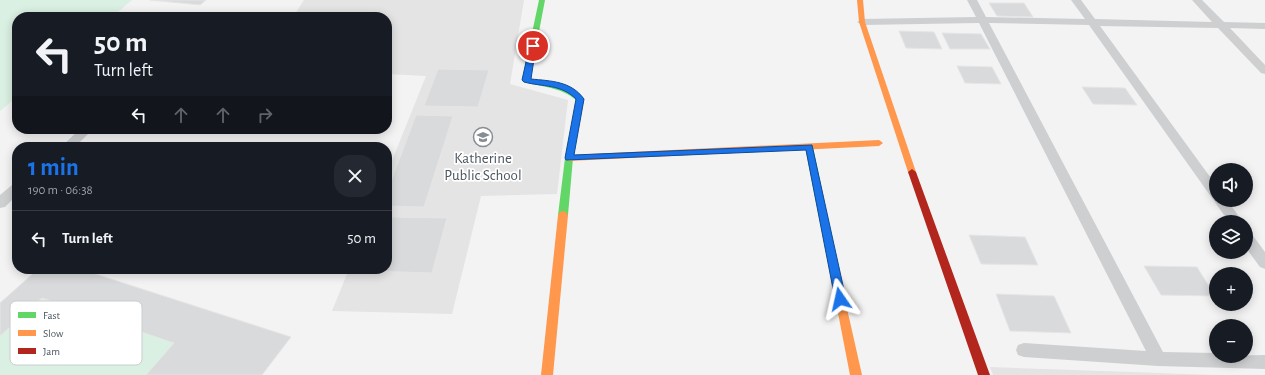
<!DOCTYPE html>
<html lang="en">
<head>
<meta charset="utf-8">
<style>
  :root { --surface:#171b24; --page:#242831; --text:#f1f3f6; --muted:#9ea1a6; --line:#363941; --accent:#1a73e8 }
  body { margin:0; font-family:"Alegreya Sans",sans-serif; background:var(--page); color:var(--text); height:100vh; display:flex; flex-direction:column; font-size:15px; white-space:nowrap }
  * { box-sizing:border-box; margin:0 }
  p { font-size:13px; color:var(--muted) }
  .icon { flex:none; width:22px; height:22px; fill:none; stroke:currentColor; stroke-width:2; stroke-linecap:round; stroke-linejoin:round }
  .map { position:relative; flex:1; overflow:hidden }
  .panel { position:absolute; left:12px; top:142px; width:380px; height:132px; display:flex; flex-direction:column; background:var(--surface); border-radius:16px; box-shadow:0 2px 10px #0003 }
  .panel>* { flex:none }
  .top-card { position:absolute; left:12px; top:12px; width:380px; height:122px; border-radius:16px; box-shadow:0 2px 10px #0003; background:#171b24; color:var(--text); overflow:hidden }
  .tools { position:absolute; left:1209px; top:163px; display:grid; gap:8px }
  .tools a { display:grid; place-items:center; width:44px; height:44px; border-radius:50%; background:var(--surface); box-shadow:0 2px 10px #0003; font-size:20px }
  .pin { position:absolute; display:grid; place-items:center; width:34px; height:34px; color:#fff; margin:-17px; border:2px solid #fff; border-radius:50%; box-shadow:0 1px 4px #0007 }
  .me { position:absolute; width:44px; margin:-22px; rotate:349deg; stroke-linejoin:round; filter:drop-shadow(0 0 3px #0008) }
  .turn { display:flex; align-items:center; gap:14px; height:84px; padding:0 16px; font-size:18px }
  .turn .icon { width:52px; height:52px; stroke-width:2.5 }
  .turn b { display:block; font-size:28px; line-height:34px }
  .lanes { display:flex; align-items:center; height:38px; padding:0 16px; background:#0003; justify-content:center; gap:20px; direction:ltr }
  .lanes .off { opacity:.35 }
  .round { display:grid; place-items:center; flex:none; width:42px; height:42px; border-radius:16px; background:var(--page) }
  .head { display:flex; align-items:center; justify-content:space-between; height:68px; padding:0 16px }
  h1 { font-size:24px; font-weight:600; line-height:30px; color:var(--accent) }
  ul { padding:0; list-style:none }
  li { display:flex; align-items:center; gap:12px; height:56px; padding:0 16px; border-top:1px solid var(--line) }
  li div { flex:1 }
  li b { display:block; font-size:15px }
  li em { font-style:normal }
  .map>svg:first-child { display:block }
  .education { fill:#e5e4e5 }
  .green { fill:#daf0e2 }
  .building { fill:#d9dadc; stroke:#e5e5e6 }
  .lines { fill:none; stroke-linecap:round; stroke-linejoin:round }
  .lane { fill:#cdcfd1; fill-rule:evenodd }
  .fast { fill:#63d668; fill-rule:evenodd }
  .slow { fill:#ff974d; fill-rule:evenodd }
  .jam { fill:#b3261e; fill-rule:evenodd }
  .route { fill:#1a73e8; stroke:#114b97 }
  .labels { text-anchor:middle; stroke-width:3.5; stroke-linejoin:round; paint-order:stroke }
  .poi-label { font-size:15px; fill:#4b565f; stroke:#fff }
  .key { fill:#fff; stroke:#c9cccf; stroke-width:1 }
  .key-label { font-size:11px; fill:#4b565f }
</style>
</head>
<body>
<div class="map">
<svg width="1265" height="375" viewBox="0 0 1265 375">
  <rect width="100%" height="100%" fill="#f3f3f3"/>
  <path class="education" d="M304,0H524L510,84L568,100L557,194L481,196L452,314L332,311L349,269H387V173L426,76L387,74V17H293Z
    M990,367L1215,375H993Z"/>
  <path class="green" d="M0,0H132L112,17H17V97L0,111Z
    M42,298L174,343L146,375H0V336Z"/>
  <path class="building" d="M150,0H206L200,5Z
    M989,3H1024L1033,17L997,16Z
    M899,31L934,32L942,49L906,48Z
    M942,33L981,34L990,49H950Z
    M957,66L992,67L1001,84L965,83Z
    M438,69L489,70L478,107L424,106Z
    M1082,87L1125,88L1137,105L1093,104Z
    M416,115L453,116L424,207L387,206V192Z
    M391,217L447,218L432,273L371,271L372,269H387V228Z
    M969,235L1025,237L1038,265L981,264Z
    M1144,266L1197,267L1215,296L1161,295Z
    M38,269H80L291,337L262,375H146L174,343L42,298L0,336V303Z
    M996,294L1054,296L1071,333L1010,331Z"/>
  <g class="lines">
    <path class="lane" d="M967,0H977L986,17L1085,19L1071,0H1081L1095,19L1212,22L1192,0H1202L1224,22L1265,23V29L1230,28L1265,65V74L1261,73L1218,28L1100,26L1216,185V200H1227L1243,222H1229L1089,25L989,23L1163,352L1216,353V356L1265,355V369L1158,366L1024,357L1018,355L1016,350L1018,345L1024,343L1146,351L979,23L862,25L857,22L862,19L976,17Z
      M80,129H93L75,147H61Z
      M17,183V195L5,207L0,208V195L12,185Z
      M1246,232L1251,233L1265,252V269L1260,267L1246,248Z"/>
    <path class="fast" d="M539,0H545L530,79C549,83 571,83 584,99L573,158L568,215L566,218H560L558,215L565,158L576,100C561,87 542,87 523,82L522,80Z
      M809,144L813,147L848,313L847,316L843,318L839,316L838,313L805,147Z"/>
    <path class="slow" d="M857,0H863L865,22L916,172L915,174H909L908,172L859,22Z
      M879,140L883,143L879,146L569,161L565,158L569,155Z
      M563,211L566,212L568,215L553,375H541L558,215L560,212Z
      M843,308L847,310L848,313L862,375H850L838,313L839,310Z"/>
    <path class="jam" d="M912,169L916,172L990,375H978L908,172Z"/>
  </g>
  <path class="route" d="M530,44L536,46L531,79C551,81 571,81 584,99L574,155L812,145L846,299L844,302L840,303L835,299L806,150L566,160L565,158L576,99C561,84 543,87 524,82L522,80Z"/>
  <defs>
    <symbol id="school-ring" viewBox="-11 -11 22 22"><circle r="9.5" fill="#fff" stroke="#868d93" stroke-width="1.5"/><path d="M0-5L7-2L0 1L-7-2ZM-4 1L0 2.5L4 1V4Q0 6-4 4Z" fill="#868d93"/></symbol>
  </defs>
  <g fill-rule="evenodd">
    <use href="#school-ring" x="472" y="126" width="22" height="22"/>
  </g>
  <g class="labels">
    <g class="poi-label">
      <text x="483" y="163">Katherine<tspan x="483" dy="17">Public School</tspan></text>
    </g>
  </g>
  <rect x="10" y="301" width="132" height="64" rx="6" class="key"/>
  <rect x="18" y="312" width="18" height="6" fill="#63d668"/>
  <rect x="18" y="330" width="18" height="6" fill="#ff974d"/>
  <rect x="18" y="348" width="18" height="6" fill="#b3261e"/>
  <g class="key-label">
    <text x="43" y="319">Fast</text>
    <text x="43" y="337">Slow</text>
    <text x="43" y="355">Jam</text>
  </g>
</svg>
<div class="tools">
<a><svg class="icon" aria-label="sound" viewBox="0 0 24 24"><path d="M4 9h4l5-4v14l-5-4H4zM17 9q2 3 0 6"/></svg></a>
<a><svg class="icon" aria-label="layers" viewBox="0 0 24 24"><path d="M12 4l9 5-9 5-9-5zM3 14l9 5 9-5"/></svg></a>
<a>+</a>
<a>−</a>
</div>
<div class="pin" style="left:533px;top:46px;background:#d93025"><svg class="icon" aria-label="arrive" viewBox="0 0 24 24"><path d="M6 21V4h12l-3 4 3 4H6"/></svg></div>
<svg class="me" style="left:840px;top:299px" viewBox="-20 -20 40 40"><path d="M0-17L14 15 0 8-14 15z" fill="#1a73e8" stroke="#fff" stroke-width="4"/></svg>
<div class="top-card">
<div class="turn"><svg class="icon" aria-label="left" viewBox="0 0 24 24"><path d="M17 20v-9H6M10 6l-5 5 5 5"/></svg><div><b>50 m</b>Turn left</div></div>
<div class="lanes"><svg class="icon" aria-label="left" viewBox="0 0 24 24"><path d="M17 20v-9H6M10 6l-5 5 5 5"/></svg><svg class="icon off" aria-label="ahead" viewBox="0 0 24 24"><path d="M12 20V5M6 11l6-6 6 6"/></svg><svg class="icon off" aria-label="ahead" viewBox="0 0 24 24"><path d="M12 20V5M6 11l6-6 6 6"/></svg><svg class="icon off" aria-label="right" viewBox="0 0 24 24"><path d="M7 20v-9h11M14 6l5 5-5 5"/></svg></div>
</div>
<section class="panel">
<div class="head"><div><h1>1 min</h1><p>190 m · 06:38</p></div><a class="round"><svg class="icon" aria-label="close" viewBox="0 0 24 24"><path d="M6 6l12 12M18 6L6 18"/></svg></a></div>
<ul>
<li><svg class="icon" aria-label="left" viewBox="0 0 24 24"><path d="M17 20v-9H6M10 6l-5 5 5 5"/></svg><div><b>Turn left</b></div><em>50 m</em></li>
</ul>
</section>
</div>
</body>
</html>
